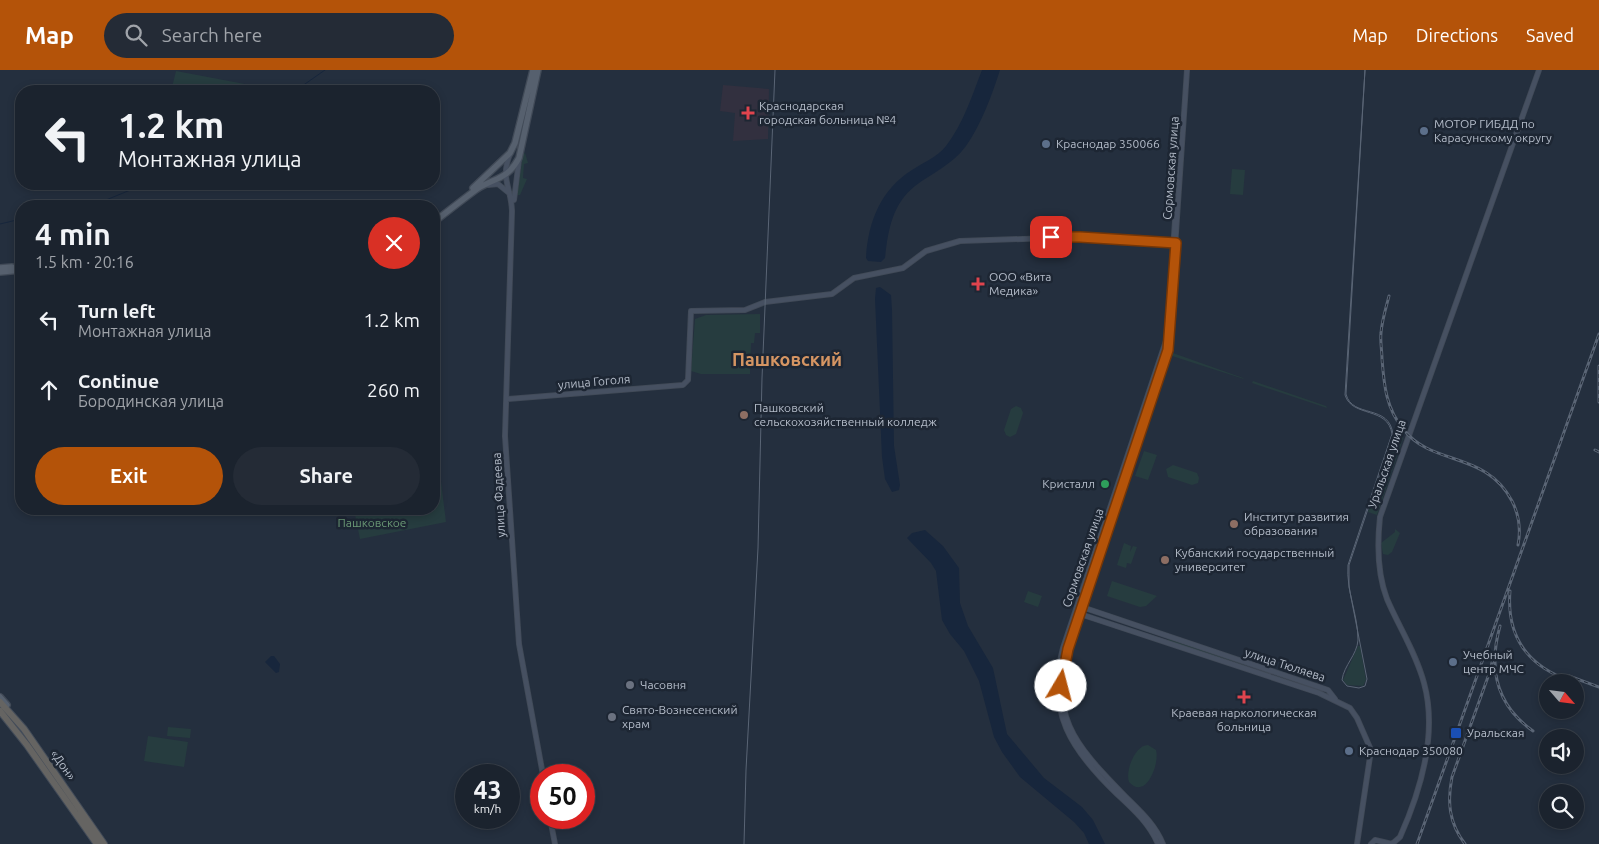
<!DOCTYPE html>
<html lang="en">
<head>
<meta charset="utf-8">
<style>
  :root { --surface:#1b232e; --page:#242b36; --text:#f1f3f6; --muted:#a0a4aa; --line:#39404a; --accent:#b45309 }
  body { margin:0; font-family:Ubuntu,sans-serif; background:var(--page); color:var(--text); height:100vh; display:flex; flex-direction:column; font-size:19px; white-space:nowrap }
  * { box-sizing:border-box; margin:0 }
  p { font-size:16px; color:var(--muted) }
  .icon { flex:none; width:28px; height:28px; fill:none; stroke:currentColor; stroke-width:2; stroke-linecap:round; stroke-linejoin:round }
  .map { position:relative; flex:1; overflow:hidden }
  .drawer { position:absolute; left:15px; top:130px; width:425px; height:315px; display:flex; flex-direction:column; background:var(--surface); border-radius:20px; box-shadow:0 2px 8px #0003,0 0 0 1px var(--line) }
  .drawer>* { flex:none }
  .hud { position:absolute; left:15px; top:15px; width:425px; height:105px; border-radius:20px; box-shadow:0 2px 8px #0003,0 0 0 1px var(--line); background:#1b232e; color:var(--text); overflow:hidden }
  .needle { width:32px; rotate:118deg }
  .buttons { position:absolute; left:1539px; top:604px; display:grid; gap:10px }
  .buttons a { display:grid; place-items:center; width:45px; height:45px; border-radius:50%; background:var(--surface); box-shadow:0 2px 8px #0003,0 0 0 1px var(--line); font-size:25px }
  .speed { position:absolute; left:455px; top:694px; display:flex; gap:10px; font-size:25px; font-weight:700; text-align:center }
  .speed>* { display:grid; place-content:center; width:65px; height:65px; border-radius:50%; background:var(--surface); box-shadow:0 2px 8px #0003,0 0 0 1px var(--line); line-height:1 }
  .speed small { font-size:12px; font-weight:400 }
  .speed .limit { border:8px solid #d22; background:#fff; color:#111 }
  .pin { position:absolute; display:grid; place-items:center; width:42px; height:42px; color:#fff; margin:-21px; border-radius:10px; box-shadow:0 2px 8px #0006 }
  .me { position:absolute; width:55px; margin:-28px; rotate:8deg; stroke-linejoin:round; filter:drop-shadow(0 0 4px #0008) }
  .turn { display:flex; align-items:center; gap:18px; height:105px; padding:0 20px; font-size:22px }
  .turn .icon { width:65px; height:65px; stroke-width:2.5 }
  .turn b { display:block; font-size:35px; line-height:42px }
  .round { display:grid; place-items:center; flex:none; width:52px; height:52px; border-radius:26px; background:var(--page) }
  .headline { display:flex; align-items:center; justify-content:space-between; height:85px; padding:0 20px }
  h1 { font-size:30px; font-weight:700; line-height:38px }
  .primary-button { display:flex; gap:10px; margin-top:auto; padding:10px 20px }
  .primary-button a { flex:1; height:58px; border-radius:30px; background:var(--accent); color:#fff; font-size:20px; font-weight:700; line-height:58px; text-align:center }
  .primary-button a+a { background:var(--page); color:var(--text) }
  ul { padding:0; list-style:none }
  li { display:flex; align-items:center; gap:15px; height:70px; padding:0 20px }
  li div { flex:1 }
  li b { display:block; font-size:19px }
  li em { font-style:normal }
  header { display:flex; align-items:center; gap:30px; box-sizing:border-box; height:70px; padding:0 25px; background:var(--accent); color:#fff }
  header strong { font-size:24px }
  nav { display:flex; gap:28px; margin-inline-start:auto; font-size:18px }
  .search { width:350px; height:45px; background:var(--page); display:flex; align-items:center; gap:12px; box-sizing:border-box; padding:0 18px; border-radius:28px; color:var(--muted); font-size:19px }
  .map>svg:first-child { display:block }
  .medical { fill:#32303f }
  .green { fill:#263c3f }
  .water { fill:#17263c }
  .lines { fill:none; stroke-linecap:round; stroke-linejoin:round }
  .stream { stroke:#17263c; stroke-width:1 }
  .secondary-casing { stroke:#414a57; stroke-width:6 }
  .primary-casing { stroke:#414a57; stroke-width:8 }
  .trunk-casing { stroke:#434c59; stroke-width:8 }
  .secondary { stroke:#465061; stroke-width:4.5 }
  .primary { stroke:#56606e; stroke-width:5.5 }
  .trunk { stroke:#656462; stroke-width:6 }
  .tram { stroke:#5a6575; stroke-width:1 }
  .rail-casing { stroke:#5a6575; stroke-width:3 }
  .rail { stroke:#1d2633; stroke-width:1; stroke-dasharray:4; stroke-linecap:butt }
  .route-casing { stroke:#753606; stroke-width:12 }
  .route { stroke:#b45309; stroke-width:9 }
  .health-dot { fill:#e0444e; stroke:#1d2633; stroke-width:2 }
  .service-dot { fill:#5c6f8a; stroke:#1d2633; stroke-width:2 }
  .education-dot { fill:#8d6e63; stroke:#1d2633; stroke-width:2 }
  .leisure-dot { fill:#2e9e5b; stroke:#1d2633; stroke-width:2 }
  .worship-dot { fill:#6b7280; stroke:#1d2633; stroke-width:2 }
  .transit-dot { fill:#1a4fb4; stroke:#1d2633; stroke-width:2 }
  .labels { text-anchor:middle; stroke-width:5; stroke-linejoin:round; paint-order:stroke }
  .poi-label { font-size:12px; fill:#b4bcc9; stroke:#1d2633; text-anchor:start }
  .street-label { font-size:12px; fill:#b4bcc9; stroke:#1d2633 }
  .park-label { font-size:12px; fill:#6b9a76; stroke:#1d2633 }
  .district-label { font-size:18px; font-weight:bold; fill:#d59563; stroke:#1d2633 }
</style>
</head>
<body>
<header>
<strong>Map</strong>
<div class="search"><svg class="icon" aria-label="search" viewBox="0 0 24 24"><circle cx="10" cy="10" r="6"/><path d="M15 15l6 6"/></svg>Search here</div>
<nav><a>Map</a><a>Directions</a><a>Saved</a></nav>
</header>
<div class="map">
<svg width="1599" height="774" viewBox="0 0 1599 774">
  <rect width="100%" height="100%" fill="#242f3e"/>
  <path class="medical" d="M723,15L769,19L768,69L733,71L735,43L720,41Z"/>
  <path class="green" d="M176,1L250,15L264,21H171Z
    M525,83L528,93L524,94L523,108L527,109L520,125H517L523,84Z
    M1232,99L1245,100L1243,125L1230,124Z
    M760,244V263H755L754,273H751L750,304H701L691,301L695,249L706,245Z
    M1173,283L1243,308L1244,309L1172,286Z
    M1253,311L1326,336L1327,338L1252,313Z
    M1016,336L1021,338L1023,343L1016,364L1010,367L1006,365L1004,360L1011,339Z
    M434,355L446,452L360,469L354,439H434Z
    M1394,361L1403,364V369L1377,445L1368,442L1394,370Z
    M1144,381L1157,385L1148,410L1135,406Z
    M1173,395L1197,403L1199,408L1198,413L1192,415L1168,407L1166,399Z
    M1395,459L1400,463L1392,482L1388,485L1383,484L1381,473L1395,462Z
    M1124,473L1131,476L1130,482L1133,476L1137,477L1131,494L1127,493L1126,498L1117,495Z
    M1112,511L1157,526L1146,536L1140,537L1107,526Z
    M1028,521L1042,526L1038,537L1024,532Z
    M1168,569L1246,595L1247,596L1168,571Z
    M1358,576H1360L1366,610L1363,616L1347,615L1343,610Z
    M168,657L191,659L190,668L167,666Z
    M148,666L188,672L184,697L144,691Z
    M1148,675L1156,680C1160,693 1146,731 1129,712C1125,701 1135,675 1148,675Z"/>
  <path class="water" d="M982,0H1000C992,25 981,55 966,76C952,95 932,103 915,116C892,134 888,161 885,188L881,192L868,191L866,188C868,153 880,120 912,100C924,92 936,88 946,76C963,54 972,26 982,0Z
    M880,217L891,225L892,240L894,376L900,415L899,420L892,422L885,409L882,387L875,229L876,218Z
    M925,460L943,476L959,498L960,533L968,556L993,598L1007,664L1044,708L1082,737L1093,750L1105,774H1089L1084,763L1074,752L1020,707L1002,682L994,667L979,611L964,581L950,564L942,550L936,501L931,493L907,468L912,463Z
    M271,586H274L280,594L279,602L276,603L265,592Z"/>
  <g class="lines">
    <path class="stream" d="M295,21L325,0
      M80,136L106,130L145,114
      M0,154L21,149"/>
    <defs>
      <path id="secondary" d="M510,84C500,109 511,116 512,141L505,366L519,574L543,705
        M488,115L498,114L509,123
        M514,130L519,90
        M1169,240L1175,151
        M507,329L683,315L688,310L691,241L745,240L765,232L832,224L854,208L903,198L926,181L960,171L1080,167L1175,173
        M1079,536L1328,620L1335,629
        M1077,543L1319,623L1350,638L1357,648L1371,680L1357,774
        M550,748L555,774
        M1158,774C1149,753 1133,739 1117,724C1071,680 1046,642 1063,578L1167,268
        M1163,774C1155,754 1140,741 1125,726C1073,673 1047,645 1071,568L1168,280L1187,0
        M1371,774L1375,770L1392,774L1400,767C1421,720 1438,664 1424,613C1416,583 1399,557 1387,529C1377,503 1377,475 1380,447L1539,0"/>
      <path id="primary" d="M473,118L510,83L515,73L533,0
        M434,152C448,141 462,130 477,119C496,107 507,110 519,88L538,0
        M0,198L12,197
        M0,202L21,200
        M0,627L7,635"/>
      <path id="trunk" d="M0,632L24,659L104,774
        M0,641L27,675L97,774"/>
    </defs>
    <use href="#secondary" class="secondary-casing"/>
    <use href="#primary" class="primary-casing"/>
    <use href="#trunk" class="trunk-casing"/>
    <use href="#secondary" class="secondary"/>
    <use href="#primary" class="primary"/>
    <use href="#trunk" class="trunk"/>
    <path class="tram" d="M1365,0L1345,325C1352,348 1388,336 1392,364L1348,495C1346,521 1358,544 1358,570C1357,585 1344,595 1342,610L1347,616L1359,618L1365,616L1367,609L1349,517V495L1393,365C1390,333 1352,349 1346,324L1365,0
      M744,774L746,700L758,478L762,308L775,0"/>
    <defs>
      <path id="rail" d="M1389,226C1386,238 1382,250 1381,263C1380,271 1382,281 1382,289C1384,315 1386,339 1404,360C1432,396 1486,381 1512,431C1519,445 1521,460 1518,475
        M1599,296V332
        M1595,380L1599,382
        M1510,521C1506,570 1530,598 1574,612
        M1500,556C1488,599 1496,635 1533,661
        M1569,606L1599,617
        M1417,774L1599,264
        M1465,774C1449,753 1447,732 1452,707L1489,604L1494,585"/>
    </defs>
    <use href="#rail" class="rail-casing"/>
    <use href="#rail" class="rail"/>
  </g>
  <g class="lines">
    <defs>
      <path id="route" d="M1051,167H1080L1176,173L1168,280L1068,579L1061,616"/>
    </defs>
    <use href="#route" class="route-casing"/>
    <use href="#route" class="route"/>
  </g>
  <g class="health-dot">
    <path d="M745.5 35.5h5v5h5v5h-5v5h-5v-5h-5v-5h5z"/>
    <path d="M975.5 206.5h5v5h5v5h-5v5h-5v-5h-5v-5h5z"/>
    <path d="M1241.5 619.5h5v5h5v5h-5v5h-5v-5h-5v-5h5z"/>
  </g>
  <g class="service-dot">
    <circle cx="1424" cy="61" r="5"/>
    <circle cx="1046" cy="74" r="5"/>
    <circle cx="1453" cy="592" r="5"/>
    <circle cx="1349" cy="681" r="5"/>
  </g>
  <g class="education-dot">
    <circle cx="744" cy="345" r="5"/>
    <circle cx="1234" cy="454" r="5"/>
    <circle cx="1165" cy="490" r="5"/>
  </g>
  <circle class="leisure-dot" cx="1105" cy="414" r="5"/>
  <g class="worship-dot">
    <circle cx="630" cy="615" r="5"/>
    <circle cx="612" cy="647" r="5"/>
  </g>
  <rect class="transit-dot" x="1450" y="657" width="12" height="12" rx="2.5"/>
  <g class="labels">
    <g class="poi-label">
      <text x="759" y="40">Краснодарская<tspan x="759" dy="14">городская больница №4</tspan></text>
      <text x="1434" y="58">МОТОР ГИБДД по<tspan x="1434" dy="14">Карасунскому округу</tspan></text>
      <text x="1056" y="78">Краснодар 350066</text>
      <text x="989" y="211">ООО «Вита<tspan x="989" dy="14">Медика»</tspan></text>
      <text x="754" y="342">Пашковский<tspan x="754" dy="14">сельскохозяйственный колледж</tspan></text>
      <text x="1095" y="418" text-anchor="end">Кристалл</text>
      <text x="1244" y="451">Институт развития<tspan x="1244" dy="14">образования</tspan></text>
      <text x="1175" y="487">Кубанский государственный<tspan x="1175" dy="14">университет</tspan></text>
      <text x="1463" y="589">Учебный<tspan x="1463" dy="14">центр МЧС</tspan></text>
      <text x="640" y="619">Часовня</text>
      <text x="622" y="644">Свято-Вознесенский<tspan x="622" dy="14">храм</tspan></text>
      <text x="1244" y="647" text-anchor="middle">Краевая наркологическая<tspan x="1244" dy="14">больница</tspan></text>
      <text x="1467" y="667">Уральская</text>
      <text x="1359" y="685">Краснодар 350080</text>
    </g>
    <g class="street-label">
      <text transform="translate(1171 98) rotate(-86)" y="4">Сормовская улица</text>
      <text transform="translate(594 312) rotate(-5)" y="4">улица Гоголя</text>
      <text transform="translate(1387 394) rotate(-71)" y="4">Уральская улица</text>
      <text transform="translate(499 425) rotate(-93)" y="4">улица Фадеева</text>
      <text transform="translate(1083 488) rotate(-71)" y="4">Сормовская улица</text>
      <text transform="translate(1285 595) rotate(18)" y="4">улица Тюляева</text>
      <text transform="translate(63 695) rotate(55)" y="4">«Дон»</text>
    </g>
    <g class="park-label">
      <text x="372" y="457">Пашковское</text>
    </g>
    <g class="district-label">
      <text x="787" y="296">Пашковский</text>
    </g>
  </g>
</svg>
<div class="buttons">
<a><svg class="needle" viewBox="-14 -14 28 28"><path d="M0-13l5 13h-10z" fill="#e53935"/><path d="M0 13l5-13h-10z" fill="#a0a4aa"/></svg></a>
<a><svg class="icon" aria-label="sound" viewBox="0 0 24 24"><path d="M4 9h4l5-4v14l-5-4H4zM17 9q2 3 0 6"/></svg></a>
<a><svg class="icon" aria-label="search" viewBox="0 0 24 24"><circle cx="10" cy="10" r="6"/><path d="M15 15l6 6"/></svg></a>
</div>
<div class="speed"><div>43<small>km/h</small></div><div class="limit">50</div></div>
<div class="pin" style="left:1051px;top:167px;background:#d93025"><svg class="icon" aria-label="arrive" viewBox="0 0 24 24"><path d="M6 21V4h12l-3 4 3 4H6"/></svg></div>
<svg class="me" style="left:1061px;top:616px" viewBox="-20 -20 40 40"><circle r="19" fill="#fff"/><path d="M0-13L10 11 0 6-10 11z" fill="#b45309"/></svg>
<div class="hud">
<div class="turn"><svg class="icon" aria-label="left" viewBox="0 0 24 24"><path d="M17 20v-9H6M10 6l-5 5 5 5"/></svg><div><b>1.2 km</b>Монтажная улица</div></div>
</div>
<section class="drawer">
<div class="headline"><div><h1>4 min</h1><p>1.5 km · 20:16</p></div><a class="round" style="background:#d93025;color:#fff"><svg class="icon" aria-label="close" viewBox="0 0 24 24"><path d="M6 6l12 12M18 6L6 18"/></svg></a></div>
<ul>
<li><svg class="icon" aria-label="left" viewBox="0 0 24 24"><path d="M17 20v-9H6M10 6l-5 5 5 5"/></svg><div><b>Turn left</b><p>Монтажная улица</p></div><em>1.2 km</em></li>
<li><svg class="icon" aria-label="ahead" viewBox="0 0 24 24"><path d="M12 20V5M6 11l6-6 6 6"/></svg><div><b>Continue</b><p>Бородинская улица</p></div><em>260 m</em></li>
</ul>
<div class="primary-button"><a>Exit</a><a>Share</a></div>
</section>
</div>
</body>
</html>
